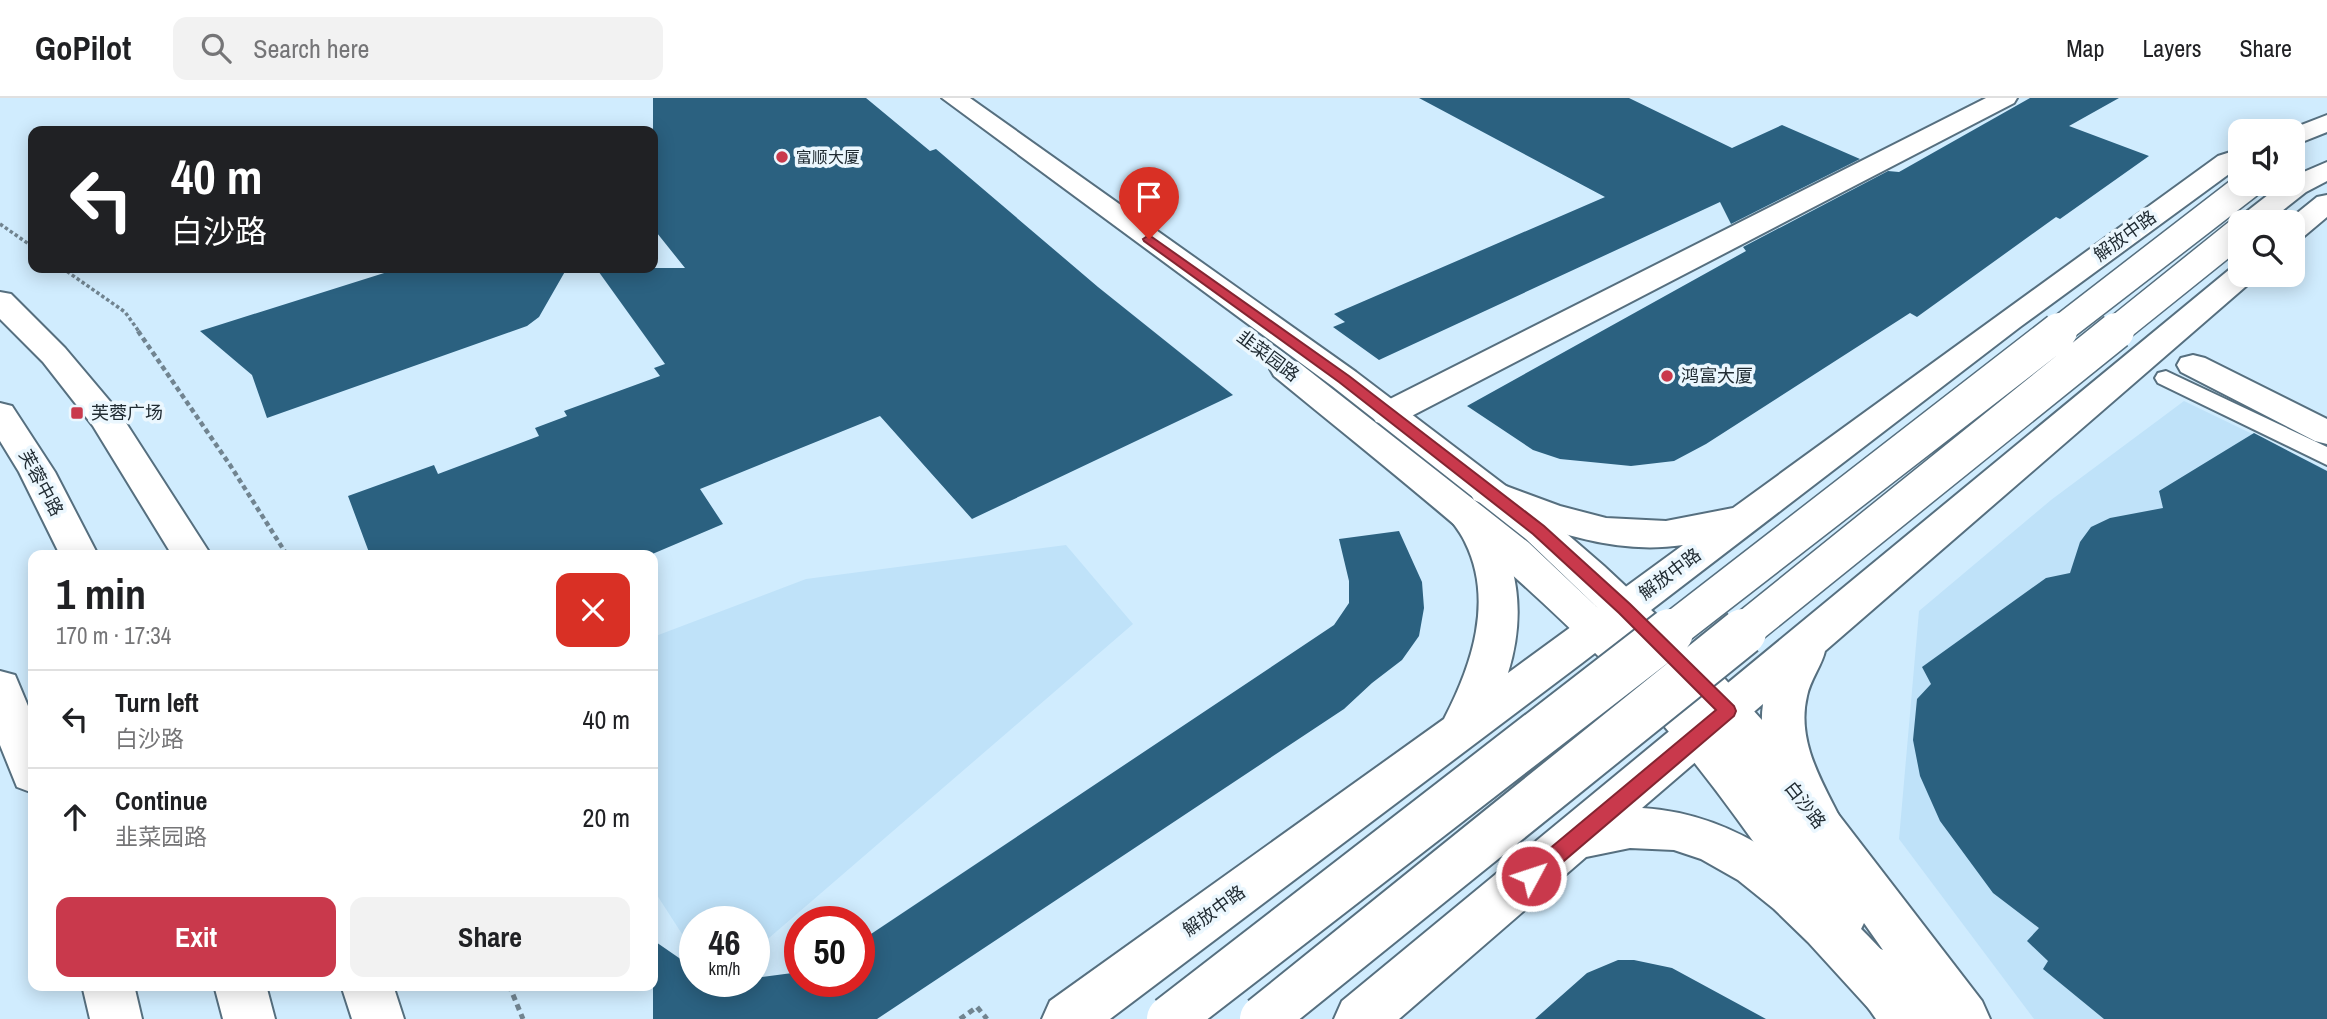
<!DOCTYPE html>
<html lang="en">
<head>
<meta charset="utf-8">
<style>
  :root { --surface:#fff; --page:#f2f2f2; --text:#202124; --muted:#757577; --line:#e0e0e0; --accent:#c9394c }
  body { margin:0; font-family:"Archivo Narrow","Noto Sans SC",sans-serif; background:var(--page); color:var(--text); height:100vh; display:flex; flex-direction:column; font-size:26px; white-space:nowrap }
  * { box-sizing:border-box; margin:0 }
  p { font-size:23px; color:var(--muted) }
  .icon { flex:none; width:38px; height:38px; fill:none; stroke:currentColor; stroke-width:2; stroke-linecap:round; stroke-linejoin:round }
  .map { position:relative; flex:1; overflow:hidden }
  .details { position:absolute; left:28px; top:452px; width:630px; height:441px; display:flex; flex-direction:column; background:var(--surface); border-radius:14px; box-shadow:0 4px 18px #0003 }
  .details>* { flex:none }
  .hud { position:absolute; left:28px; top:28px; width:630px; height:147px; border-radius:14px; box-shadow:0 4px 18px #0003; background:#202124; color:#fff; overflow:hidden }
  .tools { position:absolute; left:2228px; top:21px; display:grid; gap:14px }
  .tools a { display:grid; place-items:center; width:77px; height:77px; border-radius:14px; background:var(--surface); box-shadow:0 4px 18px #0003; font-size:35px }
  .speed { position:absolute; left:679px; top:808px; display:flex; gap:14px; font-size:35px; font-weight:700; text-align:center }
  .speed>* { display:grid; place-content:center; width:91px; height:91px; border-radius:50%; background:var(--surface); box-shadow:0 4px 18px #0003; line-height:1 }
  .speed small { font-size:18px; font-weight:400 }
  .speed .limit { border:10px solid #d22; background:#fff; color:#111 }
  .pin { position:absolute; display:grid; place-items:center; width:60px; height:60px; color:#fff; margin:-72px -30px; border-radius:50% 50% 50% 0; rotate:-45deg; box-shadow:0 0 7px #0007 }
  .pin .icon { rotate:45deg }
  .me { position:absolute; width:77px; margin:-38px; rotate:50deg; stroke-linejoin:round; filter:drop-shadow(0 0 5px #0008) }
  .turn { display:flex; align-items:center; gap:24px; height:147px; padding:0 28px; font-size:32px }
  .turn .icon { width:91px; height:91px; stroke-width:2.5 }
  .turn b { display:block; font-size:49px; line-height:60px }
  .round { display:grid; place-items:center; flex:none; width:74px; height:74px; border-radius:14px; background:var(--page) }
  .overview { display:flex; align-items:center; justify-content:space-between; height:119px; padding:0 28px }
  h1 { font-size:42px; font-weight:700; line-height:52px }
  .cta { display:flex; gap:14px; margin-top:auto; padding:14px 28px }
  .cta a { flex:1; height:80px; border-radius:14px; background:var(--accent); color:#fff; font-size:28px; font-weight:700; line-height:80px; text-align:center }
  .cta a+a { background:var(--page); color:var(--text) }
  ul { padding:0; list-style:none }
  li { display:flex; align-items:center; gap:21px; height:98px; padding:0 28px; border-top:2px solid var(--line) }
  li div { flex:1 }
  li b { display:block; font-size:26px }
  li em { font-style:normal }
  header { display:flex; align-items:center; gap:42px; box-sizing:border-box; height:98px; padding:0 35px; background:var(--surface); border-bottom:2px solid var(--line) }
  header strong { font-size:33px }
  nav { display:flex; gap:38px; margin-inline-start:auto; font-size:24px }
  .search { width:490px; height:63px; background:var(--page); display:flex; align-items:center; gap:18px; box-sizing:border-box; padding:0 24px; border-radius:14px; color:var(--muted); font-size:26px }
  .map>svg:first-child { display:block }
  .built { fill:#bfe2f9 }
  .building { fill:#2b6180 }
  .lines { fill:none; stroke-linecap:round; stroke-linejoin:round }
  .service-casing { stroke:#566f7f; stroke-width:4 }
  .minor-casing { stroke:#566f7f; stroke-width:4 }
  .tertiary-casing { stroke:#566f7f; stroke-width:4 }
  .secondary-casing { stroke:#566f7f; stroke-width:4 }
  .primary-casing { stroke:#566f7f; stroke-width:4 }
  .path-far2 { stroke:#718490; stroke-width:3.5; stroke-dasharray:3.5 2.5; stroke-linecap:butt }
  .path-far1 { stroke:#718490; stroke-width:4.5; stroke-dasharray:5 3.5; stroke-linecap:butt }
  .path { stroke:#718490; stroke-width:5; stroke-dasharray:6 4.5; stroke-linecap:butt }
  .service { fill:#fff; fill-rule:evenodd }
  .minor { fill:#fff; fill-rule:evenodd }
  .tertiary { fill:#fff; fill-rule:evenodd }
  .secondary { fill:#fff; fill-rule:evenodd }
  .primary { fill:#fff; fill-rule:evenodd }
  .tertiary-bridge-far2-casing { stroke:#566f7f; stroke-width:31; stroke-linecap:butt }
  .tertiary-bridge-far1-casing { stroke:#566f7f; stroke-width:39; stroke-linecap:butt }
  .tertiary-bridge-casing { stroke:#566f7f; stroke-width:50; stroke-linecap:butt }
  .tertiary-bridge-far2 { stroke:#fff; stroke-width:28 }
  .tertiary-bridge-far1 { stroke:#fff; stroke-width:36 }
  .tertiary-bridge { stroke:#fff; stroke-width:46 }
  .route { fill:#c9394c; stroke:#832531; stroke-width:2 }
  .poi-dot { fill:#c9394c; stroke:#ebf7fe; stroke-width:2.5 }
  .labels { text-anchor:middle; stroke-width:7; stroke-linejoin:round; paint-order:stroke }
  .far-poi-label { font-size:16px; fill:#212c33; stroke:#ebf7fe; text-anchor:start }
  .street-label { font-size:18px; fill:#212c33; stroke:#ebf7fe }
  .poi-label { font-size:18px; fill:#212c33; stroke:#ebf7fe; text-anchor:start }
</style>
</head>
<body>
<header>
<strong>GoPilot</strong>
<div class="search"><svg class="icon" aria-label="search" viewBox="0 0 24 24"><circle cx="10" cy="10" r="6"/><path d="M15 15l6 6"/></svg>Search here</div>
<nav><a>Map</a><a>Layers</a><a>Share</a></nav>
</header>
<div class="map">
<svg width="2327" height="921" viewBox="0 0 2327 921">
  <rect width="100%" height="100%" fill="#d0ecfe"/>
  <path class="built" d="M2184,303L2327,372V921H2034L1899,741L1919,513L2051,402Z
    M1066,447L1133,526L754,853V824H695V856L653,791V539L806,481Z"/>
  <path class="building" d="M653,0H866L930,53L936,51L1098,189L1233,297L972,421L880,318L700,391L723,426L650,457H370L348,398L434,367L438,376L539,338L535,330L567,318L564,313L660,278L654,270L665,266L596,170H685L653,130Z
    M1419,0H1629L1732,50L1782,27L1860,61L1731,126L1720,104L1379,262L1333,229L1345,224L1334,216L1605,99Z
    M2030,0H2119L2069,28L2149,58L2060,121L2056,119L1917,219L1910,215L1706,346L1674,363L1631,368L1560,361L1533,352L1467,308L1746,153L1743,149L1888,73L1899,74Z
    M400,170H567L539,219L527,228L267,320L252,277L200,233Z
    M2254,335L2327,373V921H2104L2043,871L2048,863L2027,843L2039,830L1993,795L1940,723L1920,678L1913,642L1917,601L1931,586L1922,569L2046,480L2070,475L2080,444L2091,429L2110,420L2163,410L2159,393Z
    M1399,433L1422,484L1424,510L1419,538L1402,562L1372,585L1344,611L877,921H653V842L695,871V884H754V880L800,874V884H859V844L1334,527L1349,505V483L1339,441Z
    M1618,862H1634L1672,870L1766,921H1535L1587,875Z"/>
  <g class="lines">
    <defs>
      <path id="service" d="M2166,273L2327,349V367L2158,285L2155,280L2158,275Z"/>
      <path id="minor" d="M1986,0H2017L2014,5L1400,324L1388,327L1376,324L1371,316L1376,308Z
        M2193,257L2205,260L2327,321V346L2315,343L2181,274L2177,267L2181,260Z"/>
      <path id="tertiary" d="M942,0H970L1356,274L1552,423L1604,468L1725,581L1788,651L1982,903L1990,921H1876L1853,888L1846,871L1853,854L1871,847L1883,852L1864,825L1856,841L1839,847L1822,841C1771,769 1722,695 1664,628C1548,496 1409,389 1274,278L1270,271L1274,264L1286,261L1298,264L1529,445L1602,514L1526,441L1332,288Z
        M2327,64V83L2306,94L2268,124H2240V129L2237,124L2241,118L2282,86H2292V79Z
        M0,194L11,196L65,250L119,314L211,457H172L93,328L43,264L0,221Z
        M341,887H393L404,921H352Z"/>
      <path id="secondary" d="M2327,17V34L2292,48V33H2286Z
        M2240,51V68L2020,229L1582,565L1110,921H1042L1050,903L1444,621C1472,567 1494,502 1465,444C1459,431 1448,420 1441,408L1446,399C1469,393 1472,399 1485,416C1521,463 1525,520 1508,575L1683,447C1610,458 1540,430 1474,402L1469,393L1474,384L1487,381L1560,408L1606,420L1666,423L1733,410L2218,58Z
        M2327,97V119L2302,140L2292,142V124H2286L2317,99Z
        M2240,168V177H2256L2252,183L1825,553C1822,567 1810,582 1807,598C1796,644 1823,685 1842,724L1835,738L1819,744L1803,738C1782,697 1756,654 1763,606L1642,710C1758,717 1832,799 1906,878L1914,895L1906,912L1888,919L1870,912L1808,844L1774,811L1738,782L1701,761L1674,752L1630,750L1586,759L1399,921H1334L1342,903L2230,171Z"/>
      <path id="primary" d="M0,305L12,308L55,374L98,457H60L19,374L0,343Z
        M0,573L15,577L33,620V695L17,689L0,647Z
        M82,887H134L142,921H90Z
        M214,887H266L275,921H223Z"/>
    </defs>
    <use href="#service" class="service-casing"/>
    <use href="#minor" class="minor-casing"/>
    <use href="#tertiary" class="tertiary-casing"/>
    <use href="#secondary" class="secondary-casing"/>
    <use href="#primary" class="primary-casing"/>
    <path class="path-far2" d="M0,126L33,149
      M62,170L125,214L140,235"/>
    <path class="path-far1" d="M138,233L230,367L287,457"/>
    <path class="path" d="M509,887L523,921
      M960,921L977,909L987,921"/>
    <use href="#service" class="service"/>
    <use href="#minor" class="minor"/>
    <use href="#tertiary" class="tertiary"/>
    <use href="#secondary" class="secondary"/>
    <use href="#primary" class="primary"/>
    <defs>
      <path id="tertiary-bridge-far2" d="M2056,235L2249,86
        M2113,235L2240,133"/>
      <path id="tertiary-bridge-far1" d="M1668,536L2059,233
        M1740,536L2116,233"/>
      <path id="tertiary-bridge" d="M1170,921L1670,534
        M1263,921L1743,534"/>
    </defs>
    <use href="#tertiary-bridge-far2" class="tertiary-bridge-far2-casing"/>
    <use href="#tertiary-bridge-far1" class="tertiary-bridge-far1-casing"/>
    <use href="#tertiary-bridge" class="tertiary-bridge-casing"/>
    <use href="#tertiary-bridge-far2" class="tertiary-bridge-far2"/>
    <use href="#tertiary-bridge-far1" class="tertiary-bridge-far1"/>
    <use href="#tertiary-bridge" class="tertiary-bridge"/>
  </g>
  <path class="route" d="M1149,137L1349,278L1544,428L1630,506L1734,608L1736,613L1734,618L1538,785L1531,787L1524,785L1521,778L1524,772L1716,612L1619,515L1533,436L1339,284L1144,143L1143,141Z"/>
  <g class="poi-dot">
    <circle cx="782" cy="59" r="7"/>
    <circle cx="1667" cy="278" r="7"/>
    <rect x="70" y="308" width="14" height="14" rx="3.5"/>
  </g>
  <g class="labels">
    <g class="far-poi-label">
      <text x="796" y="65">富顺大厦</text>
    </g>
    <g class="street-label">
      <text transform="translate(2125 138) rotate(-36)" y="6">解放中路</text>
      <text transform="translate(1268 258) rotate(37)" y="6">韭菜园路</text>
      <text transform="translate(41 385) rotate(62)" y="6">芙蓉中路</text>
      <text transform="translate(1670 476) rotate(-37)" y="6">解放中路</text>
      <text transform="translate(1805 707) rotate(52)" y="6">白沙路</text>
      <text transform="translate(1214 813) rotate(-36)" y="6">解放中路</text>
    </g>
    <g class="poi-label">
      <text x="1681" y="284">鸿富大厦</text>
      <text x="91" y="321">芙蓉广场</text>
    </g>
  </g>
</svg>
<div class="tools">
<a><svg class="icon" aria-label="sound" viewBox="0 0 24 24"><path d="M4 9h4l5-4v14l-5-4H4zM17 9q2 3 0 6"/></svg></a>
<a><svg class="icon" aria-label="search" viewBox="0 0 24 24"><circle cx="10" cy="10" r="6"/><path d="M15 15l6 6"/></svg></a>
</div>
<div class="speed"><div>46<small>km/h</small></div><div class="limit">50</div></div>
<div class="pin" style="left:1149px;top:141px;background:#d93025"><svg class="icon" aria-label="arrive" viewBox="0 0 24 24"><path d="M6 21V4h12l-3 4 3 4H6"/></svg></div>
<svg class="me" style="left:1531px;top:778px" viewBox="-20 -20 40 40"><circle r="17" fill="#c9394c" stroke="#fff" stroke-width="3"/><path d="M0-11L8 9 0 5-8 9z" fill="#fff"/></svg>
<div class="hud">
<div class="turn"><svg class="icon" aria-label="left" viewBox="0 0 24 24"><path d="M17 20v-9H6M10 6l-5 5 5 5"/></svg><div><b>40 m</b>白沙路</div></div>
</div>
<section class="details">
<div class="overview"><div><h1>1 min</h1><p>170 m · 17:34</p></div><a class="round" style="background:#d93025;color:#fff"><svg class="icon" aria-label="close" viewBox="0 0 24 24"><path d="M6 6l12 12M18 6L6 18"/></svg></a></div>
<ul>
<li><svg class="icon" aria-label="left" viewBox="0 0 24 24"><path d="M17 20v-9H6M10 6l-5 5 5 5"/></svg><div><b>Turn left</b><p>白沙路</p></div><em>40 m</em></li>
<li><svg class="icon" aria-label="ahead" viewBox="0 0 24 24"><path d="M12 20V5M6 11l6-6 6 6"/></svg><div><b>Continue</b><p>韭菜园路</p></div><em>20 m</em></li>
</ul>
<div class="cta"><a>Exit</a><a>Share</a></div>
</section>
</div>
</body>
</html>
